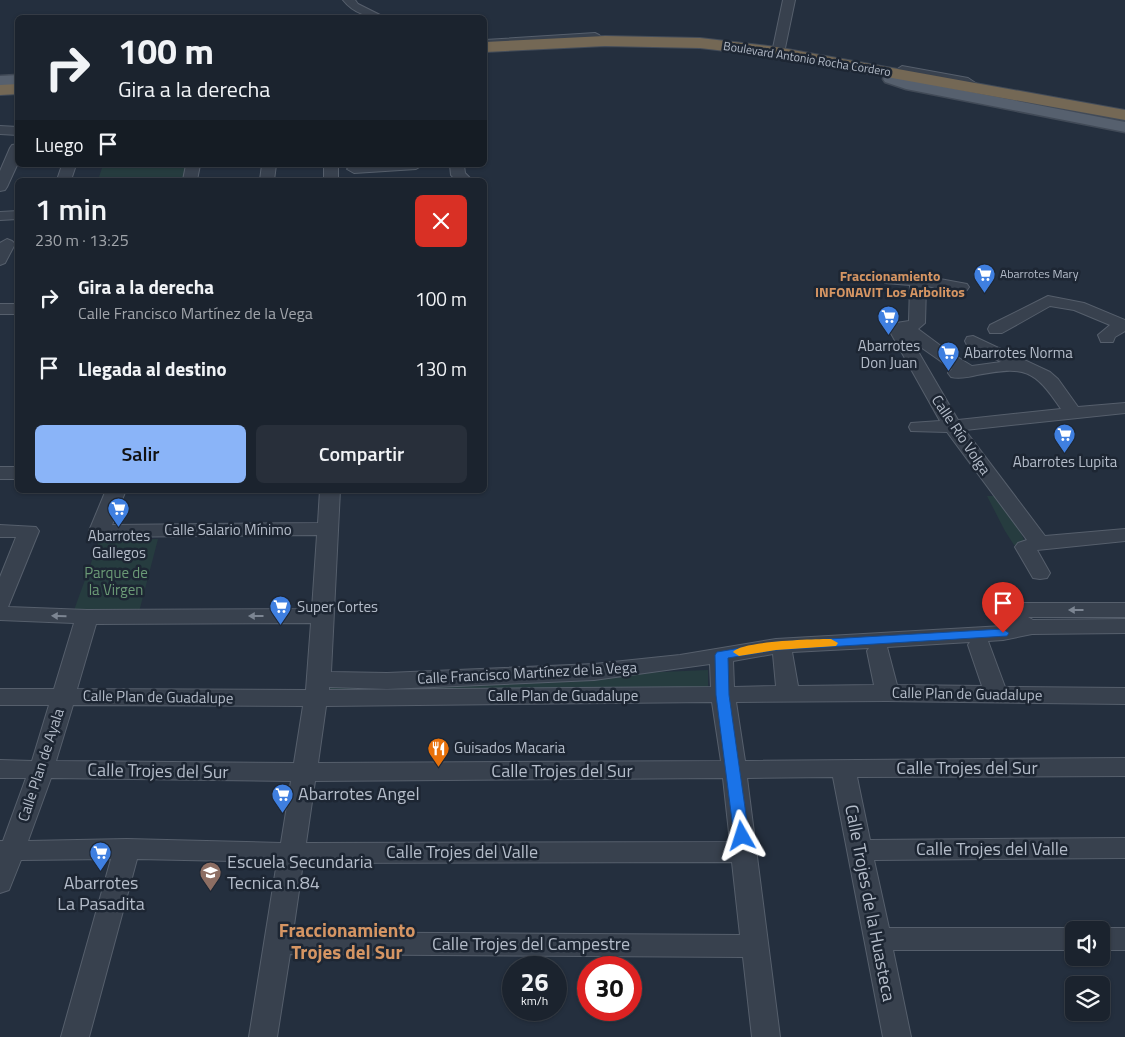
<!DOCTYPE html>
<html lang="es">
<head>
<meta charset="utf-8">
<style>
  :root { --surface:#1b232e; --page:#282f3a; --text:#f1f3f6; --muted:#a0a4aa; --line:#39404a; --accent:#8ab4f8 }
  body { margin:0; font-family:"Titillium Web",sans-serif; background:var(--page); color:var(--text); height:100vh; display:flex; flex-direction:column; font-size:19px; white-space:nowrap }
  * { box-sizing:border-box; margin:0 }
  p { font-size:16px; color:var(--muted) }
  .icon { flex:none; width:28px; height:28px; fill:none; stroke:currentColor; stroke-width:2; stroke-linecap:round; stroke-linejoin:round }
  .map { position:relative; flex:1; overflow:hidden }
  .drawer { position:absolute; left:15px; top:178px; width:472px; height:315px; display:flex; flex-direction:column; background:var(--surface); border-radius:8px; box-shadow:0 1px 4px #0004,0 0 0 1px var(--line) }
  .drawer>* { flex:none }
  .hud { position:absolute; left:15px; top:15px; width:472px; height:152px; border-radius:8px; box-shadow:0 1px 4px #0004,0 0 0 1px var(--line); background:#1b232e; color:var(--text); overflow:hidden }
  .controls { position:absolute; left:1065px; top:921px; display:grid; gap:10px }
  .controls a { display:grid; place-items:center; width:45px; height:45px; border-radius:8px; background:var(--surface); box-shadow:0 1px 4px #0004,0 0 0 1px var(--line); font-size:25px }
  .speed { position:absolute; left:502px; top:956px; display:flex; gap:10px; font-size:25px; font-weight:700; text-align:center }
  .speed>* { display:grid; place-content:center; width:65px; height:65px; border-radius:50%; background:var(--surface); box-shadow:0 1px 4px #0004,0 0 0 1px var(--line); line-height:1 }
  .speed small { font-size:12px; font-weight:400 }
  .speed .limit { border:8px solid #d22; background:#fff; color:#111 }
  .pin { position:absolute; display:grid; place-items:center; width:42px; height:42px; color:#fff; margin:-51px -21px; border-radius:50% 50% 50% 0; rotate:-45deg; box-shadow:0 0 5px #0007 }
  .pin .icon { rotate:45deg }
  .me { position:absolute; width:55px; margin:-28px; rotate:354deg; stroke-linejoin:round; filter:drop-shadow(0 0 4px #0008) }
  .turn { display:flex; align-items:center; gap:18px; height:105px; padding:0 20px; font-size:22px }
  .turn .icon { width:65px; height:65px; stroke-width:2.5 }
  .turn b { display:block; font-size:35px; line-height:42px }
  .then { display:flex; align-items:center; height:48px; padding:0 20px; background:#0003; gap:10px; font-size:19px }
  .round { display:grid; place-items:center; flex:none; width:52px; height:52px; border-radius:8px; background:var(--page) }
  .headline { display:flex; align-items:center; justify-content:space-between; height:85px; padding:0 20px }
  h1 { font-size:30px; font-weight:600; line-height:38px }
  .primary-button { display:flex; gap:10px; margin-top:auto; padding:10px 20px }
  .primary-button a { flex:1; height:58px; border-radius:8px; background:var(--accent); color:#111; font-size:20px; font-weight:600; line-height:58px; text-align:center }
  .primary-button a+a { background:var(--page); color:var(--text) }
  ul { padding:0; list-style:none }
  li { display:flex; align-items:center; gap:15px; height:70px; padding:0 20px }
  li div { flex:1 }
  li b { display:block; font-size:19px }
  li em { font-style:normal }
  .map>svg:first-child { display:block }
  .green { fill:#263c3f }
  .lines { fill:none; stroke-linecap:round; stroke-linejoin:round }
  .minor-casing { stroke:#565f6c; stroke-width:2 }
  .major-casing { stroke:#414a57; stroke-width:3 }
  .highway-casing { stroke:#434c59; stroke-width:2 }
  .minor { fill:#38414e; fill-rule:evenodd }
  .major { fill:#56606e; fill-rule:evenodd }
  .highway { fill:#746855; fill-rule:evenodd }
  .oneway { fill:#7c8592 }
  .route { fill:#1a73e8; stroke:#114b97 }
  .slow { fill:#f59e0b }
  .labels { text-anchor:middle; stroke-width:5; stroke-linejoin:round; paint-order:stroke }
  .far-street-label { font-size:12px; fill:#b4bcc9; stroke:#1d2633 }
  .far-poi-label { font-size:12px; fill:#b4bcc9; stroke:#1d2633; text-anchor:start }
  .far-neighbourhood-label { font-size:14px; font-weight:bold; fill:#d59563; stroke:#1d2633 }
  .poi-label { font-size:15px; fill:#b4bcc9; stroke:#1d2633 }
  .street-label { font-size:15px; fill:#b4bcc9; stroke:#1d2633 }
  .park-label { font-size:15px; fill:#6b9a76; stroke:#1d2633 }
  .near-street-label { font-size:18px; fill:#b4bcc9; stroke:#1d2633 }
  .near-poi-label { font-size:18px; fill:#b4bcc9; stroke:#1d2633; text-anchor:start }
  .near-neighbourhood-label { font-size:19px; font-weight:bold; fill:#d59563; stroke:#1d2633 }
</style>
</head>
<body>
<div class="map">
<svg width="1125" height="1037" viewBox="0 0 1125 1037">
  <rect width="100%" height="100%" fill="#242f3e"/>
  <path class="green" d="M103,165H189L185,180H98Z
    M987,496H995L1018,527L1026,544L1014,545L1005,531Z
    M158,539L139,612L73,613L99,541Z
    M708,670V689L329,692L331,686Z"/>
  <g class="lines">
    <defs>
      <path id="minor" d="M343,0H355L358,4L386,18C370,18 354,14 343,0Z
        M783,0H795L785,48L779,52L773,48Z
        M595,33L599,35L601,37L599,39L485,48V40Z
        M902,66L968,78L983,88L977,92L960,84L898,73L896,70Z
        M0,126L18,127V135L0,134Z
        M18,144V163L7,187L5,190L0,191V171L10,148L12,145Z
        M62,165H76L71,180H57Z
        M186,165H200L197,180H183Z
        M262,165H276L274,180H260Z
        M324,165H338V180H324Z
        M353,165H423L416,169L354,173L347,169Z
        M450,165H464L465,173L472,180H456L451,175Z
        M18,211V219L0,220V212Z
        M7,239L12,241L15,244L5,263L0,265V243Z
        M891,275H918L967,284L969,287L967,290L961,292L926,286L925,323L918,329L949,352L972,366L1001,362L967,345L965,341L967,337L973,336L1050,372L1058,379L1078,407L1125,403V413L965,430L1045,536L1125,529V541L1037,550L1050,573L1047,578L1040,579L1033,578L1015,547L1018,543L1027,540L947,432L911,431L909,427L911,423L940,421L888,328L890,324L909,321L910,285L885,283L883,280L885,277ZM912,341L952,369L948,373L951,377C960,379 969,377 977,375C1025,366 1034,369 1061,409L958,420Z
        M1048,296L1084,303L1125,320V331L1115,337L1113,342H1101L1098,335L1110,325L1074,310L1050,306L1002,333H990L988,329L990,325Z
        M0,304H18V314H0Z
        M0,467H18V479H0Z
        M106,490H126L112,525L318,523L320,490H340L331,672L387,673L594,664L680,655L776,639L1003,626L1010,624L1005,614L1014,605L1022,603H1125V617H1028L1033,620L1125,619V633L1032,634L1003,640L988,641L1005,687L1125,688V704L887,701L736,702L745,761L1125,758V776L857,777L870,840L1125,838V858L874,860L889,928H1074L1080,930H1074V950H893L911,1037H883L833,777L747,778L780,1037H752L743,957L290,954L277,1037H249L277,862L137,859L89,1037H61L111,859L21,860L9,890L0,893V841H3L26,778H0V760L32,761L49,705H0V689H54L74,623L0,620V577L16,537H0V525L36,527L39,531L8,607L87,610L312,609L317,535L99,537L92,535L89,531ZM311,623L306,690L77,689L96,624ZM970,642L968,645L982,686L897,685L887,647ZM869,648L867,651L874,685L798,686L792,652ZM773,654L776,686L734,687L733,661ZM710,664L711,687L329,690V687L387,689L594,680ZM712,702L721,761L318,763L326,706ZM73,705L303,706L294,763L56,761ZM51,778L291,781L281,843L127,839L28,841ZM723,778L730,842L306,843L315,781ZM732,862L740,935L293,932L303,863Z
        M1101,928H1125V950H1101V930H1095Z"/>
      <path id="major" d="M891,74L910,80L1125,122V132L906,89L885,82L883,79L885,76Z
        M18,75V85L0,86V76Z"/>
      <path id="highway" d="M605,36L700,38L776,47L1125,110V120L776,57L700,48L605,46L485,52V42Z
        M18,84V94L0,95V85Z"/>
    </defs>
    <use href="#minor" class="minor-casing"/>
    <use href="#major" class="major-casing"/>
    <use href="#highway" class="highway-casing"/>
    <use href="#minor" class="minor"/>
    <use href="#major" class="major"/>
    <use href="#highway" class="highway"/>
  </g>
  <defs><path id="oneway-solid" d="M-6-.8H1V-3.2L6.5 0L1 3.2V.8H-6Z" transform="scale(1.25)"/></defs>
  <g class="oneway">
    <use href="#oneway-solid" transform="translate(1076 610) rotate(180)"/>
    <use href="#oneway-solid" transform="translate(59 616) rotate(-179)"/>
    <use href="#oneway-solid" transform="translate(256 616) rotate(180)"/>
  </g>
  <path class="route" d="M1003,629L1009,633L1007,636L776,650L728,658L729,695L749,836L747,839L742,841L737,839L734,836L716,695L715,655L717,652L776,642Z"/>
  <path class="slow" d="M831,639L838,643L836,646L776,650L739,656L733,652C741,641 815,639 831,639Z"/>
  <defs>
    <symbol id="supermarket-pin" viewBox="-11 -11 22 30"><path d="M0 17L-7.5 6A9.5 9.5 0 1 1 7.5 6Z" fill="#3f7fe0" stroke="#1d2633"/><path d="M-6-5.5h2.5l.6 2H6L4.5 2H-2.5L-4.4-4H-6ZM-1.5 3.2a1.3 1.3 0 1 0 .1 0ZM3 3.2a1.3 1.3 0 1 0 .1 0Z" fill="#fff"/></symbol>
    <symbol id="restaurant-pin" viewBox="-11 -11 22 30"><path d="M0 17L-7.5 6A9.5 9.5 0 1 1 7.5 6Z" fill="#e8710a" stroke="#1d2633"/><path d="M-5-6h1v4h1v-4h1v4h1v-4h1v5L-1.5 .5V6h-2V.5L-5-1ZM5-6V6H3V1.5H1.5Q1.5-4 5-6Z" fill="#fff"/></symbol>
    <symbol id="school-pin" viewBox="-11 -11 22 30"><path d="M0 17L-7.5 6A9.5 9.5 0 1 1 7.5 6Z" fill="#8d6e63" stroke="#1d2633"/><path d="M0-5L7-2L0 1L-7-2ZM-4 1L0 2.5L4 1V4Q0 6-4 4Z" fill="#fff"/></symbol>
  </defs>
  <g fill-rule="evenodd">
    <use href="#supermarket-pin" x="972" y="262" width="25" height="34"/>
    <use href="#supermarket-pin" x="876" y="304" width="25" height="34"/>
    <use href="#supermarket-pin" x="936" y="340" width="25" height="34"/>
    <use href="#supermarket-pin" x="1052" y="422" width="25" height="34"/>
    <use href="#supermarket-pin" x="106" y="496" width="25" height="34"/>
    <use href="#supermarket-pin" x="268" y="594" width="25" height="34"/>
    <use href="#restaurant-pin" x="426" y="736" width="25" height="34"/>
    <use href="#supermarket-pin" x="270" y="782" width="25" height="34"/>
    <use href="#supermarket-pin" x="88" y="840" width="25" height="34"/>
    <use href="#school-pin" x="198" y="860" width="25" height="34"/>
  </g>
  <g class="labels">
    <g class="far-street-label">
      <text transform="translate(807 59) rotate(9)" y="4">Boulevard Antonio Rocha Cordero</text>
    </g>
    <g class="far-poi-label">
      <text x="1000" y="278">Abarrotes Mary</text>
    </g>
    <g class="far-neighbourhood-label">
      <text x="890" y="281">Fraccionamiento<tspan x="890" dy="16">INFONAVIT Los Arbolitos</tspan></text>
    </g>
    <g class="poi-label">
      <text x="889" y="351">Abarrotes<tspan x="889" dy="17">Don Juan</tspan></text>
      <text x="964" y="358" text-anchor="start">Abarrotes Norma</text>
      <text x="1065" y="467">Abarrotes Lupita</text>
      <text x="119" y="541">Abarrotes<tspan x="119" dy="17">Gallegos</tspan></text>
      <text x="297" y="612" text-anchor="start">Super Cortes</text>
      <text x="454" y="753" text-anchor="start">Guisados Macaria</text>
    </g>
    <g class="street-label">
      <text transform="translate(961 435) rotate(56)" y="5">Calle Río Volga</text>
      <text x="228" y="535">Calle Salario Mínimo</text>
      <text transform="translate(527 673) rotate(-3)" y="5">Calle Francisco Martínez de la Vega</text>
      <text transform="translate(967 694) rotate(1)" y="5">Calle Plan de Guadalupe</text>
      <text x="563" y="701">Calle Plan de Guadalupe</text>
      <text transform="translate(158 697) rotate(1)" y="5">Calle Plan de Guadalupe</text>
      <text transform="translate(41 765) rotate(-72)" y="5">Calle Plan de Ayala</text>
    </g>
    <g class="park-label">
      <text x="116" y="578">Parque de<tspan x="116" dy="17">la Virgen</tspan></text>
    </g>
    <g class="near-street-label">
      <text x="967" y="774">Calle Trojes del Sur</text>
      <text transform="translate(158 771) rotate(1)" y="6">Calle Trojes del Sur</text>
      <text x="562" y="777">Calle Trojes del Sur</text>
      <text x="992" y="855">Calle Trojes del Valle</text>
      <text x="462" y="858">Calle Trojes del Valle</text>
      <text transform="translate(870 903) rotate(79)" y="6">Calle Trojes de la Huasteca</text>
      <text x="531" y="950">Calle Trojes del Campestre</text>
    </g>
    <g class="near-poi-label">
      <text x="298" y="800">Abarrotes Angel</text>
      <text x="227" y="868">Escuela Secundaria<tspan x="227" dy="21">Tecnica n.84</tspan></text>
      <text x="101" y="889" text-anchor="middle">Abarrotes<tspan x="101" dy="21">La Pasadita</tspan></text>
    </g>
    <g class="near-neighbourhood-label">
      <text x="347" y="937">Fraccionamiento<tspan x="347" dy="22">Trojes del Sur</tspan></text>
    </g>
  </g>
</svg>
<div class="controls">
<a><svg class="icon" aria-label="sound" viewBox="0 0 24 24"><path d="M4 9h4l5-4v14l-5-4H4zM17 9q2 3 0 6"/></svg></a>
<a><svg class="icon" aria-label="layers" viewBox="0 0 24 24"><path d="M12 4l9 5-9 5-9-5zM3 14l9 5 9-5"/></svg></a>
</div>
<div class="speed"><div>26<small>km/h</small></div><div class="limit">30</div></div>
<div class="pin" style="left:1003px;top:633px;background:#d93025"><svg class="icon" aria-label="arrive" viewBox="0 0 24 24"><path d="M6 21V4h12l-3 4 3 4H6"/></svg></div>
<svg class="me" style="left:742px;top:836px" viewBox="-20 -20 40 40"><path d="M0-17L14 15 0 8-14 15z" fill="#1a73e8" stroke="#fff" stroke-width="4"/></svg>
<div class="hud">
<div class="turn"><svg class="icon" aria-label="right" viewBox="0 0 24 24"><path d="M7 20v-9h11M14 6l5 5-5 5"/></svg><div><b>100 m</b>Gira a la derecha</div></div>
<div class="then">Luego<svg class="icon" aria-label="arrive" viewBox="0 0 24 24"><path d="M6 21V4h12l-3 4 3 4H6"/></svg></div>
</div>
<section class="drawer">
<div class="headline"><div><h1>1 min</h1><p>230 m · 13:25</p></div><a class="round" style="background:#d93025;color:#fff"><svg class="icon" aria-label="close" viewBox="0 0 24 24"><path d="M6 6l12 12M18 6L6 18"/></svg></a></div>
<ul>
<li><svg class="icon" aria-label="right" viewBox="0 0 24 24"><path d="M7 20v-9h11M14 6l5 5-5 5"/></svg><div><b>Gira a la derecha</b><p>Calle Francisco Martínez de la Vega</p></div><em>100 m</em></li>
<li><svg class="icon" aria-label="arrive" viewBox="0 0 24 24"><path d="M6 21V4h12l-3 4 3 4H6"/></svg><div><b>Llegada al destino</b></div><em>130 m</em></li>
</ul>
<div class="primary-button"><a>Salir</a><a>Compartir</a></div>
</section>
</div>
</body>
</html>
